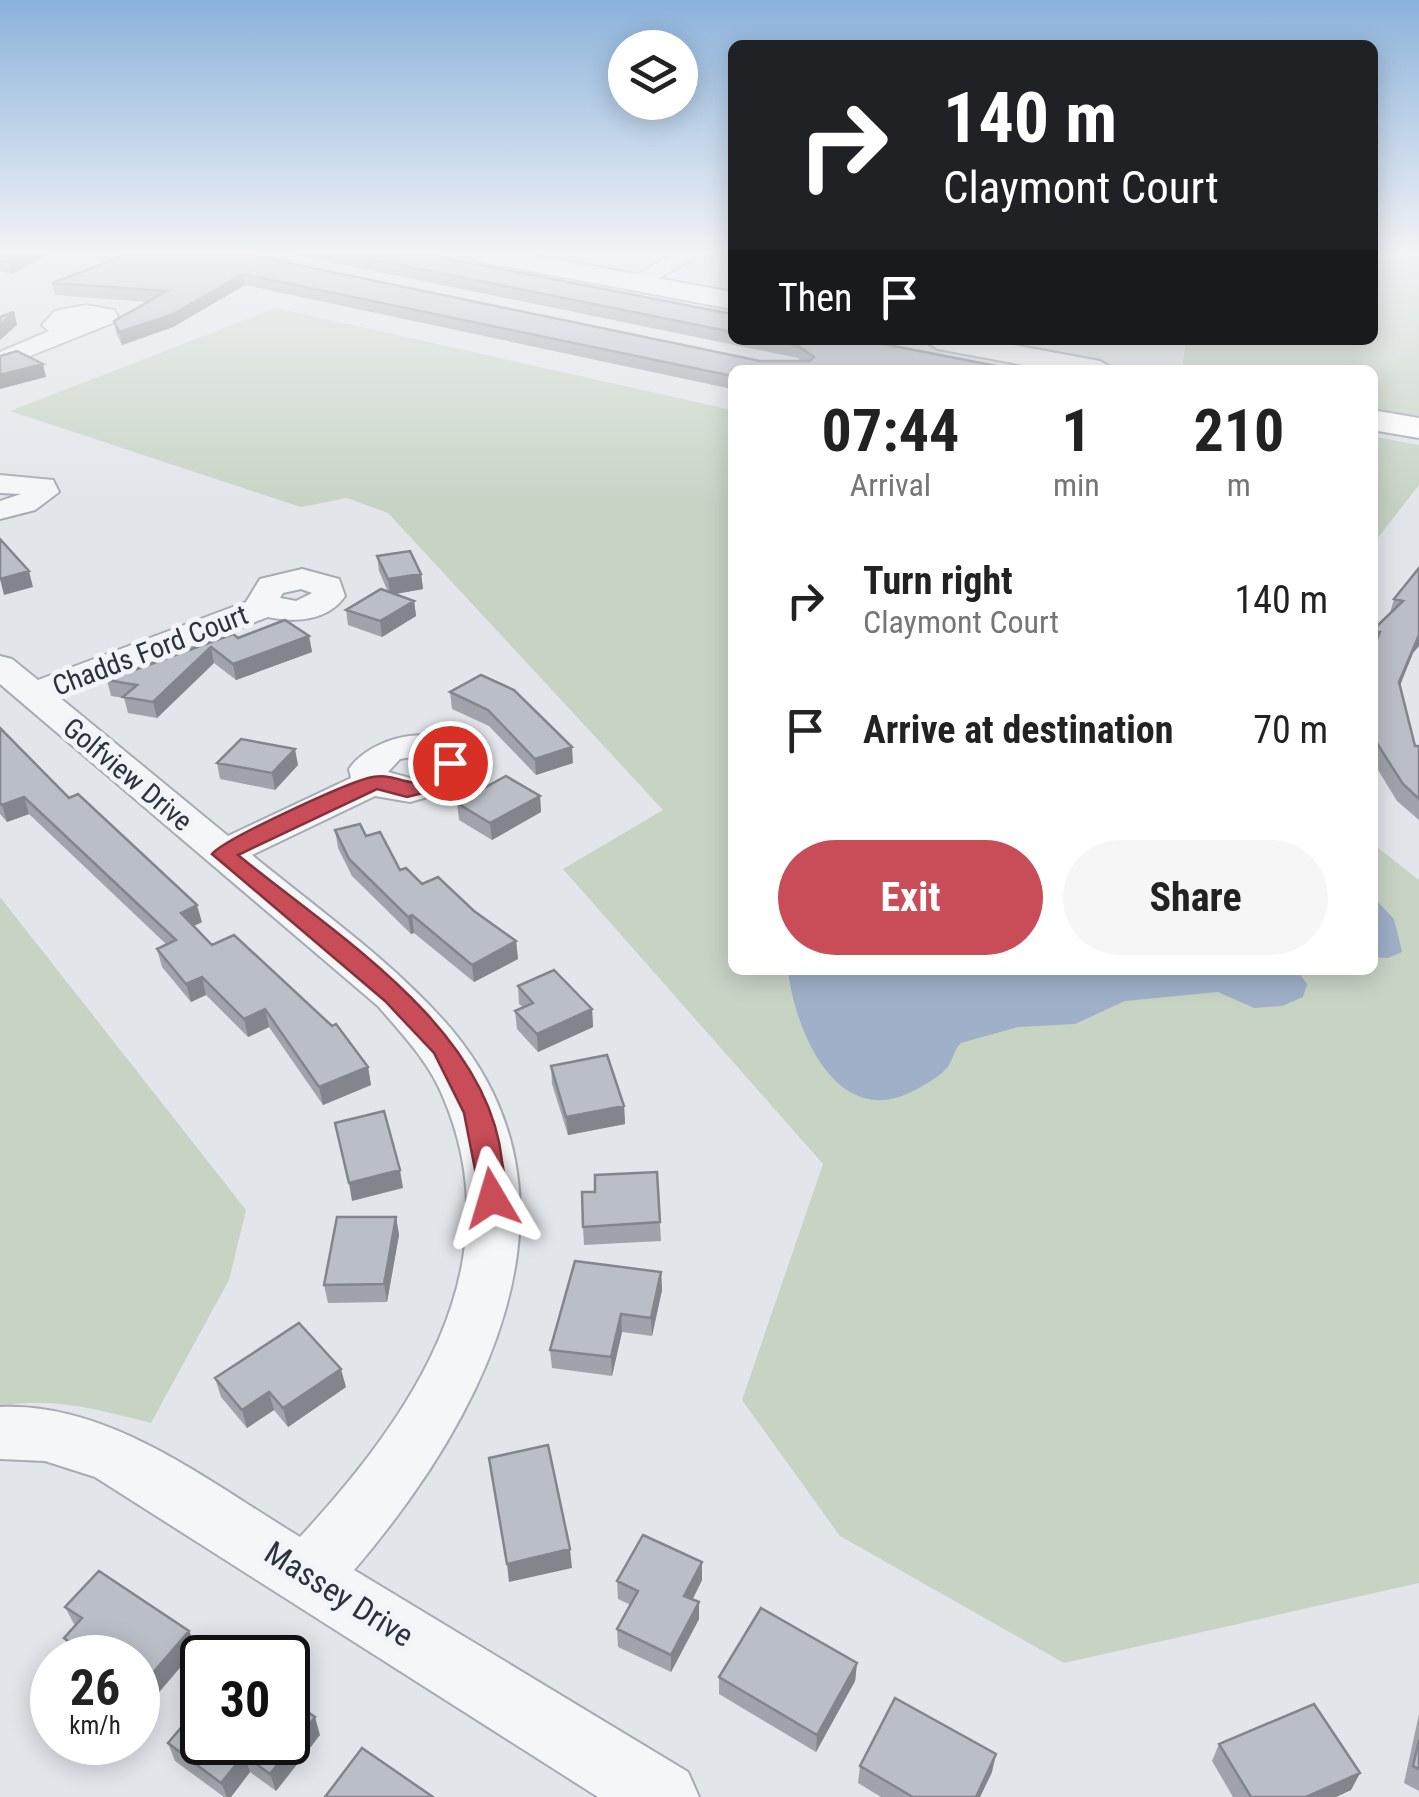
<!DOCTYPE html>
<html lang="en">
<head>
<meta charset="utf-8">
<style>
  :root { --surface:#fff; --page:#f6f6f6; --text:#222; --muted:#767676; --accent:#c94d58 }
  body { margin:0; font-family:"Roboto Condensed",sans-serif; background:var(--page); color:var(--text); height:100vh; display:flex; flex-direction:column; font-size:38px; white-space:nowrap }
  * { box-sizing:border-box; margin:0 }
  p { font-size:32px; color:var(--muted) }
  .icon { flex:none; width:55px; height:55px; fill:none; stroke:currentColor; stroke-width:2; stroke-linecap:round; stroke-linejoin:round }
  .map { position:relative; flex:1; overflow:hidden }
  .panel { position:absolute; left:728px; top:365px; width:650px; height:610px; display:flex; flex-direction:column; background:var(--surface); border-radius:15px; box-shadow:0 5px 25px #0003 }
  .panel>* { flex:none }
  .hud { position:absolute; left:728px; top:40px; width:650px; height:305px; border-radius:15px; box-shadow:0 5px 25px #0003; background:#202124; color:#fff; overflow:hidden }
  .tools { position:absolute; left:608px; top:30px; display:grid; gap:20px }
  .tools a { display:grid; place-items:center; width:90px; height:90px; border-radius:50%; background:var(--surface); box-shadow:0 5px 25px #0003; font-size:50px }
  .speed { position:absolute; left:30px; top:1635px; display:flex; gap:20px; font-size:50px; font-weight:700; text-align:center }
  .speed>* { display:grid; place-content:center; width:130px; height:130px; border-radius:50%; background:var(--surface); box-shadow:0 5px 25px #0003; line-height:1 }
  .speed small { font-size:25px; font-weight:400 }
  .speed .limit { border:5px solid #111; border-radius:15px; background:#fff; color:#111 }
  .pin { position:absolute; display:grid; place-items:center; width:85px; height:85px; color:#fff; margin:-42px; border:5px solid #fff; border-radius:50%; box-shadow:0 2px 10px #0007 }
  .me { position:absolute; width:110px; margin:-55px; rotate:353deg; stroke-linejoin:round; filter:drop-shadow(0 0 8px #0008) }
  .turn { display:flex; align-items:center; gap:35px; height:210px; padding:0 50px; font-size:45px }
  .turn .icon { width:130px; height:130px; stroke-width:2.5 }
  .turn b { display:block; font-size:70px; line-height:85px }
  .then { display:flex; align-items:center; height:95px; padding:0 50px; background:#0003; gap:20px; font-size:38px }
  .eta { display:flex; justify-content:space-evenly; align-items:center; height:170px; text-align:center }
  .eta b { font-size:60px; font-weight:700; line-height:70px }
  .primary-button { display:flex; gap:20px; margin-top:auto; padding:20px 50px }
  .primary-button a { flex:1; height:115px; border-radius:60px; background:var(--accent); color:#fff; font-size:40px; font-weight:700; line-height:115px; text-align:center }
  .primary-button a+a { background:var(--page); color:var(--text) }
  ul { padding:0; list-style:none }
  li { display:flex; align-items:center; gap:30px; height:130px; padding:0 50px }
  li div { flex:1 }
  li b { display:block; font-size:38px }
  li em { font-style:normal }
  .map>svg:first-child { display:block }
  .green { fill:#c7d4c4 }
  .water { fill:#9fb0c8 }
  .lines { fill:none; stroke-linecap:round; stroke-linejoin:round }
  .minor-casing { stroke:#a7acb4; stroke-width:4 }
  .major-casing { stroke:#a2a8b5; stroke-width:4 }
  .minor { fill:#f5f6f8; fill-rule:evenodd }
  .major { fill:#fff; fill-rule:evenodd }
  .wall { fill:#a0a3ab }
  .shaded-wall { fill:#82858b }
  .building { fill:#babec7; stroke:#82858b; stroke-width:2.5 }
  .route { fill:#c94d58; stroke:#833239; stroke-width:2.5 }
  .labels { text-anchor:middle; stroke-width:10; stroke-linejoin:round; paint-order:stroke }
  .street-label { font-size:28px; fill:#2b3241; stroke:#f2f4f7 }
  .near-street-label { font-size:32px; fill:#2b3241; stroke:#f2f4f7 }
</style>
</head>
<body>
<div class="map">
<svg width="1419" height="1797" viewBox="0 0 1419 1797">
  <rect width="100%" height="100%" fill="#e2e5ea"/>
  <path class="green" d="M1373,253H1419V417L1373,408L1372,370H1182L1186,340H1372Z
    M276,308L732,410V970H1372L1373,844L1419,880V1583L1064,1663L840,1536L742,1400L823,1164L563,869L663,810L388,513L347,498L301,507L10,411Z
    M1372,436L1419,445V485L1373,544Z
    M0,897L246,1210L229,1280L151,1423C103,1411 50,1395 0,1407Z"/>
  <path class="water" d="M1373,897L1394,919L1402,952L1388,958L1373,957Z
    M788,970H1297L1307,984L1303,997L1282,1006L1254,1008L1218,992L1125,1001L1075,1024L1018,1027L961,1043C953,1051 953,1061 946,1069C936,1079 920,1088 907,1094C834,1126 794,1027 788,970Z"/>
  <g class="lines">
    <defs>
      <path id="minor" d="M674,253H701L643,288H627L624,283Z
        M86,305L114,310L120,320L0,368V352L49,331L42,325L55,311Z
        M0,475L53,480L59,492L35,510L0,519V501L21,494L0,493Z
        M302,569L339,579L345,596C328,621 295,623 268,617L59,697L228,836L351,778L349,769C374,732 460,716 468,771L445,792L410,802L375,796L252,855C320,911 395,963 452,1030C599,1206 479,1424 354,1570L688,1772L699,1797H598L95,1477L45,1461L0,1459V1407C111,1402 210,1483 300,1537C410,1418 515,1268 444,1099C430,1063 403,1035 378,1006L0,684V656L12,659L38,680L246,602L260,579ZM301,589L312,593L296,601L280,598L283,593ZM412,757L429,762L430,768L410,778L388,772L400,759Z"/>
      <path id="major" d="M464,253H522L732,292V309L477,261Z
        M923,340H987L1100,361L1116,370H1050L938,349Z
        M1372,410L1419,418V438L1372,430Z"/>
    </defs>
    <use href="#minor" class="minor-casing"/>
    <use href="#major" class="major-casing"/>
    <use href="#minor" class="minor"/>
    <use href="#major" class="major"/>
  </g>
  <path class="wall" d="M0,253H50L12,274L0,271Z
    M112,253H241L760,361H801L798,358L286,253H419L732,314V340H863L1017,370H732V389L245,285L173,327L122,345L116,333L114,321L148,302L55,295L52,283L125,256Z
    M377,556L421,574L423,589L394,594L414,601L416,616L382,637L348,625L346,610L388,592L379,571Z
    M1419,568V646L1413,653L1400,684L1415,746H1419V820L1397,801L1372,760V651L1374,647H1372V630L1390,613L1394,599Z
    M309,636L312,652L236,680L214,663L157,718L128,713L124,698L111,696L107,680L238,638Z
    M481,675L573,763L536,775L489,726L452,709L450,692Z
    M0,728L69,798L202,922L194,926L212,945L368,1067L371,1085L323,1105L269,1027L248,1037L206,995L191,1002L162,967L157,949L167,945L29,814L7,822L0,814Z
    M217,763L298,765L275,790L220,779Z
    M540,796L541,812L492,840L459,820L457,803Z
    M335,830L366,836L400,870L422,884L474,911L516,941L518,959L474,982L414,933L411,934L352,876L338,848Z
    M518,986L592,1009L593,1027L538,1052L517,1029L515,1011L523,1007L519,1004Z
    M551,1066L624,1106L625,1124L568,1135L552,1084Z
    M657,1172L661,1241L584,1245L583,1227L595,1192Z
    M396,1217L399,1235L387,1302L328,1303L324,1285Z
    M661,1272L662,1290L652,1336L622,1332L612,1376L552,1368L550,1350Z
    M215,1378L346,1387L288,1427L274,1410L247,1428L221,1397Z
    M702,1562V1580L693,1599L699,1602V1619L671,1672L618,1647L617,1629L631,1605L618,1599L617,1581Z
    M65,1607L189,1631L196,1649L138,1658H76L73,1655L64,1638L75,1626Z
    M857,1663L855,1681L816,1752L719,1694V1677Z
    M1419,1714V1791L1404,1783Z
    M320,1735L276,1791L250,1772L231,1797H224L175,1761L168,1743Z
    M1219,1744L1360,1773L1351,1790L1336,1797H1233L1212,1761Z
    M860,1766L992,1772L980,1797H881L858,1783Z"/>
  <path class="shaded-wall" d="M26,253H50L12,274L9,262Z
    M243,274L245,285L173,327L122,345L119,332Z
    M14,312L17,325L0,340V325Z
    M43,364L46,377L0,389V375Z
    M29,571L33,587L4,595L0,579Z
    M421,574L423,589L390,595L388,579Z
    M414,601L416,616L382,637L380,621Z
    M1419,635V646L1413,653L1395,698L1399,682Z
    M309,636L312,652L236,680L233,664Z
    M211,647L214,663L157,718L153,702Z
    M572,747L573,763L536,775L535,759Z
    M295,749L298,765L275,790L272,773Z
    M540,796L541,812L492,840L490,823Z
    M24,797L29,814L7,822L2,805Z
    M197,905L202,922L185,930L181,913Z
    M412,915L414,933L411,934L408,917Z
    M516,941L518,959L474,982L472,965Z
    M202,977L206,995L191,1002L186,984Z
    M265,1009L269,1027L248,1037L244,1019Z
    M592,1009L593,1027L538,1052L537,1034Z
    M368,1067L371,1085L323,1105L319,1087Z
    M624,1106L625,1124L568,1135L566,1117Z
    M400,1170L403,1188L352,1201L349,1183Z
    M396,1217L399,1235L387,1302L384,1284Z
    M661,1272L662,1290L652,1336L651,1318Z
    M621,1314L622,1332L612,1376L611,1357Z
    M341,1369L346,1387L288,1427L283,1408Z
    M269,1392L274,1410L247,1428L242,1410Z
    M570,1549L572,1568L509,1582L507,1564Z
    M702,1562V1580L685,1614L684,1596Z
    M699,1602V1619L671,1672V1655Z
    M189,1631L196,1649L138,1717V1690Z
    M857,1663L855,1681L816,1752L817,1735Z
    M315,1717L320,1735L276,1791L270,1774Z
    M996,1754L992,1772L980,1797H976Z
    M244,1755L250,1772L231,1797H227L221,1783Z
    M1360,1773L1351,1790L1336,1797H1306Z"/>
  <path class="building" d="M0,253H26L9,262L0,260Z
    M132,253H241L760,361H810L814,357L798,346L770,340H863L1017,370H732V376L243,274L171,315L119,332L114,321L167,291L52,283Z
    M341,253H419L732,314V332Z
    M14,312L0,325V317Z
    M17,351L43,364L0,375V356Z
    M0,539L29,571L0,579Z
    M410,551L421,574L388,579L377,556Z
    M1419,568V635L1399,682L1415,746H1419V799L1403,784L1373,737L1372,733V651L1380,632L1373,630L1403,601L1394,599Z
    M381,589L414,601L380,621L346,610Z
    M285,620L309,636L233,664L211,647L153,702L123,697L137,685L107,680L233,634L238,638Z
    M481,675L514,690L572,747L535,759L488,710L450,692Z
    M0,728L69,798L78,794L197,905L181,913L212,945L234,935L332,1026L336,1024L368,1067L319,1087L265,1009L244,1019L202,977L186,984L157,949L176,940L24,797L2,805L0,803Z
    M241,739L295,749L272,773L217,763Z
    M506,776L540,796L490,823L457,803Z
    M360,824L366,836L380,832L400,870L406,868L422,884L438,877L474,911L516,941L472,965L412,915L408,917L349,859L335,830Z
    M554,970L592,1009L537,1034L515,1011L533,1003L518,986Z
    M607,1055L624,1106L566,1117L551,1066Z
    M384,1111L400,1170L349,1183L335,1123Z
    M657,1172L660,1222L583,1227L582,1192H595V1175Z
    M337,1217H396L384,1284L324,1285Z
    M575,1261L661,1272L651,1318L621,1314L611,1357L550,1350Z
    M299,1323L341,1369L283,1408L269,1392L242,1410L215,1378Z
    M548,1445L570,1549L507,1564L489,1458Z
    M643,1535L702,1562L684,1596L699,1602L671,1655L617,1629L638,1591L617,1581Z
    M99,1571L189,1631L138,1690V1658H92L64,1638L82,1618L65,1607Z
    M761,1608L857,1663L817,1735L719,1677Z
    M288,1698L315,1717L270,1774L244,1755L221,1783L168,1743L202,1703V1742H288Z
    M895,1698L996,1754L976,1797H913L860,1766Z
    M1314,1704L1360,1773L1306,1797H1251L1219,1744Z
    M1419,1740V1769L1413,1766Z
    M362,1748L433,1797H325Z"/>
  <linearGradient id="sky" x2="0" y2="1"><stop stop-color="#8bb2db"/><stop offset="0.5" stop-color="#f2f3f6"/><stop offset="1" stop-color="#f2f3f6" stop-opacity="0"/></linearGradient>
  <rect width="1419" height="505" fill="url(#sky)"/>
  <path class="route" d="M450,757L460,763L450,783L439,789L407,797L377,789L238,855C333,933 488,1027 502,1161C504,1175 509,1193 502,1205H482L464,1113L434,1053L385,1001L212,854C226,838 343,785 368,778C402,768 415,804 443,759Z"/>
  <g class="labels">
    <g class="street-label">
      <text transform="translate(150 650) rotate(-21)" y="10">Chadds Ford Court</text>
      <text transform="translate(128 774) rotate(40)" y="10">Golfview Drive</text>
    </g>
    <g class="near-street-label">
      <text transform="translate(339 1594) rotate(32)" y="11">Massey Drive</text>
    </g>
  </g>
</svg>
<div class="tools">
<a><svg class="icon" aria-label="layers" viewBox="0 0 24 24"><path d="M12 4l9 5-9 5-9-5zM3 14l9 5 9-5"/></svg></a>
</div>
<div class="speed"><div>26<small>km/h</small></div><div class="limit">30</div></div>
<div class="pin" style="left:450px;top:763px;background:#d93025"><svg class="icon" aria-label="arrive" viewBox="0 0 24 24"><path d="M6 21V4h12l-3 4 3 4H6"/></svg></div>
<svg class="me" style="left:492px;top:1198px" viewBox="-20 -20 40 40"><path d="M0-17L14 15 0 8-14 15z" fill="#c94d58" stroke="#fff" stroke-width="4"/></svg>
<div class="hud">
<div class="turn"><svg class="icon" aria-label="right" viewBox="0 0 24 24"><path d="M7 20v-9h11M14 6l5 5-5 5"/></svg><div><b>140 m</b>Claymont Court</div></div>
<div class="then">Then<svg class="icon" aria-label="arrive" viewBox="0 0 24 24"><path d="M6 21V4h12l-3 4 3 4H6"/></svg></div>
</div>
<section class="panel">
<div class="eta">
<div><b>07:44</b><p>Arrival</p></div>
<div><b>1</b><p>min</p></div>
<div><b>210</b><p>m</p></div>
</div>
<ul>
<li><svg class="icon" aria-label="right" viewBox="0 0 24 24"><path d="M7 20v-9h11M14 6l5 5-5 5"/></svg><div><b>Turn right</b><p>Claymont Court</p></div><em>140 m</em></li>
<li><svg class="icon" aria-label="arrive" viewBox="0 0 24 24"><path d="M6 21V4h12l-3 4 3 4H6"/></svg><div><b>Arrive at destination</b></div><em>70 m</em></li>
</ul>
<div class="primary-button"><a>Exit</a><a>Share</a></div>
</section>
</div>
</body>
</html>
